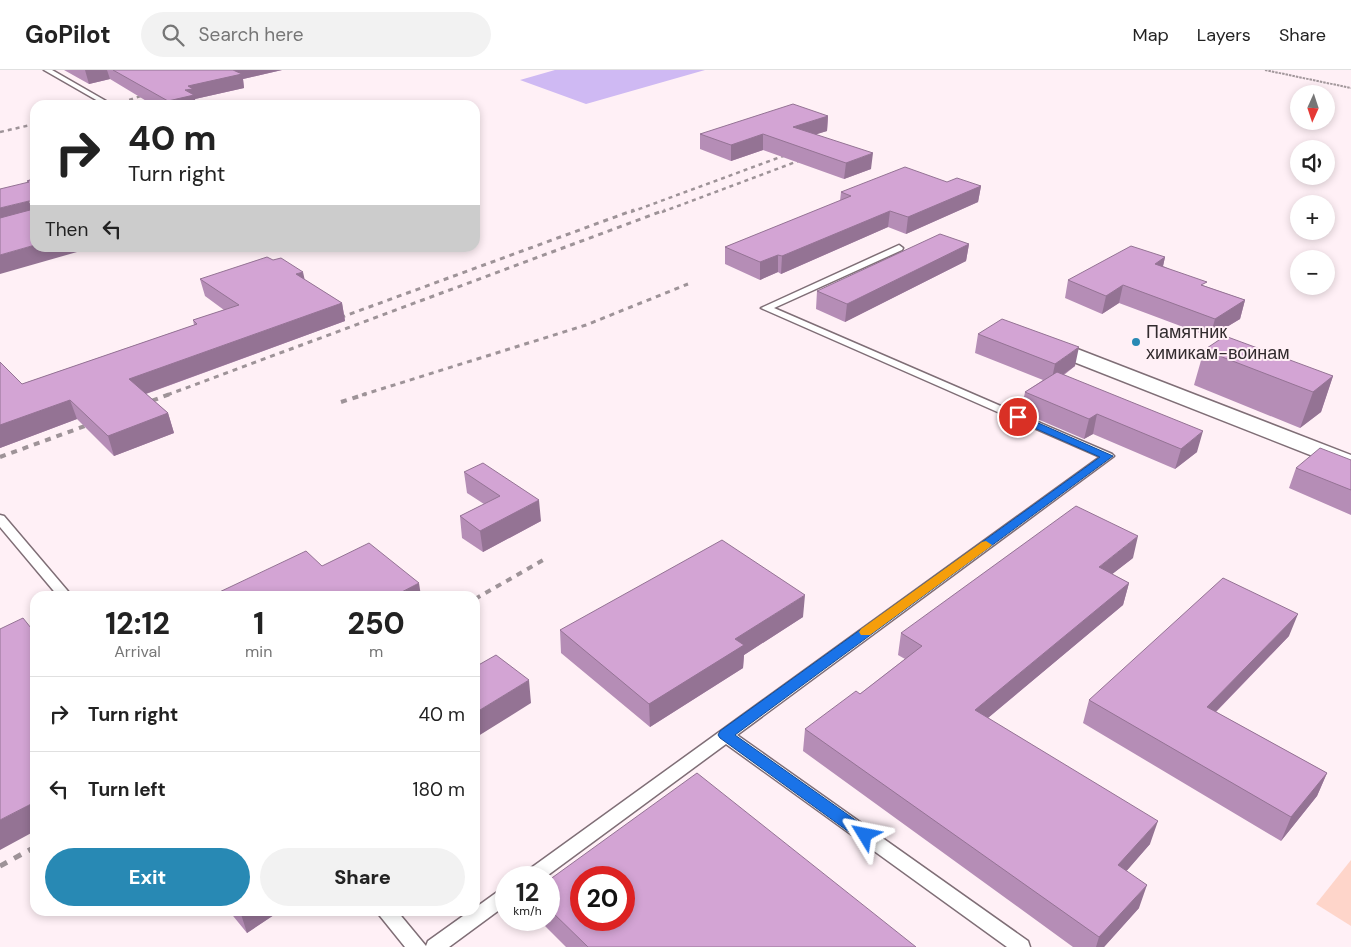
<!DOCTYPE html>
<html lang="en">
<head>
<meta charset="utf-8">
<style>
  :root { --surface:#fff; --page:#f2f2f2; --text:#222; --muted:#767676; --line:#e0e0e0; --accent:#2889b4 }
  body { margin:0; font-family:"DM Sans",sans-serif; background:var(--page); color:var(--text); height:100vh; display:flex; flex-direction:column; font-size:19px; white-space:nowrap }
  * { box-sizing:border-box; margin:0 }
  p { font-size:16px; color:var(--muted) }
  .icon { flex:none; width:28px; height:28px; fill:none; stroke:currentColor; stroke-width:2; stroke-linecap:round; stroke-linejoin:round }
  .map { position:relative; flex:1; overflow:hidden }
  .details { position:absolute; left:30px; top:521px; width:450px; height:325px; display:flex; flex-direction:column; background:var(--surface); border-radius:15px; box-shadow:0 2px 8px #0003 }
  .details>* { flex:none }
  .guide { position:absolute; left:30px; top:30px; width:450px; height:152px; border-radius:15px; box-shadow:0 2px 8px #0003; background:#fff; color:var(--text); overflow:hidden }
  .needle { width:32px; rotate:183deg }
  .tools { position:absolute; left:1290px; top:15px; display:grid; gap:10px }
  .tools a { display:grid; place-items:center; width:45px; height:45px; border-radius:50%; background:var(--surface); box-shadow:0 2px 8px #0003; font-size:25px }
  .speed { position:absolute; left:495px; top:796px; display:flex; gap:10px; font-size:25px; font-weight:700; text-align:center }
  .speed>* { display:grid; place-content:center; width:65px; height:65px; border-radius:50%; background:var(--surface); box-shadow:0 2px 8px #0003; line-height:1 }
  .speed small { font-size:12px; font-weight:400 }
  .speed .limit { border:8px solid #d22; background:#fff; color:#111 }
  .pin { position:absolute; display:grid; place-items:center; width:42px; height:42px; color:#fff; margin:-21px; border:2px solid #fff; border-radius:50%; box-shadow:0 1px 5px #0007 }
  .me { position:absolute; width:55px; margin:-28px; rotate:305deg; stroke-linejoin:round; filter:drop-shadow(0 0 4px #0008) }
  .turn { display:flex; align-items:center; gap:18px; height:105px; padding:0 15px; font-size:22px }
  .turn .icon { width:65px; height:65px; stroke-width:2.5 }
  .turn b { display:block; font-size:35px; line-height:42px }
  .then { display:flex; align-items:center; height:48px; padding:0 15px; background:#0003; gap:10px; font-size:19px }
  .eta { display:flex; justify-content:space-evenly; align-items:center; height:85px; text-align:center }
  .eta b { font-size:30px; font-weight:800; line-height:35px }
  .primary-button { display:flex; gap:10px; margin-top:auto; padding:10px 15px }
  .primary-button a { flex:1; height:58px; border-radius:30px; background:var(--accent); color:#fff; font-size:20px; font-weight:800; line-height:58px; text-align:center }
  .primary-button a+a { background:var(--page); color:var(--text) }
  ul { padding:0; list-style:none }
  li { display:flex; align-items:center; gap:15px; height:75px; padding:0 15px; border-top:1px solid var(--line) }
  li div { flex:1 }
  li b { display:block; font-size:19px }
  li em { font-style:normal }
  header { display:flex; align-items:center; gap:30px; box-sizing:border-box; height:70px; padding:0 25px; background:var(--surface); border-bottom:1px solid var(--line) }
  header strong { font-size:24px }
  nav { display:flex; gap:28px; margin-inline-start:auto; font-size:18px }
  .search { width:350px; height:45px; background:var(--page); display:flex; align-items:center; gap:12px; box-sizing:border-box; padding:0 18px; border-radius:28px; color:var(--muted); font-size:19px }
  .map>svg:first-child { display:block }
  .green { fill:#fed5ca }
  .water { fill:#cfb9f3 }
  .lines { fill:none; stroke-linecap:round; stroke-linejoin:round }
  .lane-casing { stroke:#7f6e76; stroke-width:3 }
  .street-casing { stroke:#7f6e76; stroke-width:3 }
  .path { stroke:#a2979b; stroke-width:2; stroke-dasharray:2.5 1; stroke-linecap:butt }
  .lane { fill:#fff; fill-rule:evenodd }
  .street { fill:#fff; fill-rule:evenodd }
  .rail-far3 { stroke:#9e9398; stroke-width:2.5; stroke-dasharray:4 4; stroke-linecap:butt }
  .rail-far2 { stroke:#9e9398; stroke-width:3; stroke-dasharray:5 5; stroke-linecap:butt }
  .rail-far1 { stroke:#9e9398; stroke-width:4; stroke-dasharray:6 6; stroke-linecap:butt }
  .rail { stroke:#9e9398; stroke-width:5; stroke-dasharray:8 8; stroke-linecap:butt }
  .wall { fill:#b58db6 }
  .shaded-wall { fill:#947394 }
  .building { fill:#d3a4d4; stroke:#947394; fill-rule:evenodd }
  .route { fill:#1a73e8; stroke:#114b97 }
  .slow { fill:#f59e0b }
  .poi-dot { fill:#2889b4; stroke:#fff0f6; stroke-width:2 }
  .labels { text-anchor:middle; stroke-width:4; stroke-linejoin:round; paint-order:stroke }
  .poi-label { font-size:18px; fill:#322b2e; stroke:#fff0f6; text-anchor:start }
</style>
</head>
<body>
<header>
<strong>GoPilot</strong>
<div class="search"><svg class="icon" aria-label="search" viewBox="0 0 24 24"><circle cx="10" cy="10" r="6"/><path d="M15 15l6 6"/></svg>Search here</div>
<nav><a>Map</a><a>Layers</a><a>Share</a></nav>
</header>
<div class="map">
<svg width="1351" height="877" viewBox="0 0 1351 877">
  <rect width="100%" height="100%" fill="#fff0f6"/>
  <path class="green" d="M1351,790V856L1316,834Z"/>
  <path class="water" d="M555,0H705L586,34L520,10Z"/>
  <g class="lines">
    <defs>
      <path id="lane" d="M44,0H52L113,35H105Z
        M899,175L903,178L902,180L774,238L1112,384L1114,386L737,665L1028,871L1030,877H1007L726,674L544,808H521L524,803L1100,387L761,238Z
        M0,445L4,446L72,526H58L0,457Z
        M506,818V835L449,877H405L376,841H397L426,876L428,871L470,841H475V838L500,820Z"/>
      <path id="street" d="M1054,270L1351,385V401L1046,281L1043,276L1046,271Z"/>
    </defs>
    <use href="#lane" class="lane-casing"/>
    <use href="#street" class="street-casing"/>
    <path class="path" d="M1265,0L1351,18"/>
    <use href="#lane" class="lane"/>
    <use href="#street" class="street"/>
    <path class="rail-far3" d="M114,35L153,22
      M0,62L35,54
      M631,142L794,82
      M662,142L809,87"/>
    <path class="rail-far2" d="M331,251L634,140
      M167,325L665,140
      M362,325L586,255L688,214"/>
    <path class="rail-far1" d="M341,332L366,324
      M141,335L170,324
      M0,387L96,352
      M475,529L545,489"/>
    <path class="rail" d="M0,796L35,777"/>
  </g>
  <path class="wall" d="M64,0H282L243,9L244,18L195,29L196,35H153L110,9L89,14Z
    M828,46L827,61L816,64L871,99L844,109L763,80L731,91L700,79V64Z
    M947,112L981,116L978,132L906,164L888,157L781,204L778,202L760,210L725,194V177L840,131L841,122Z
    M969,174L966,191L845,252L816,239L817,221Z
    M1165,187L1163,196L1205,216L1245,230L1240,249L1210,267L1119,233L1102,244L1065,228L1068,210Z
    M200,209L305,210L342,233L345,251L146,324L168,343L174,363L114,386L77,349L0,378V292L22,314L194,255L193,250L224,240L205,226Z
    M978,264L1075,296L1064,305L1197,382L1175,399L1093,364L1084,369L1021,342L1025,322L1043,310L975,283Z
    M1204,280L1333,306L1321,342L1300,358L1194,315Z
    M1351,390V445L1289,418L1296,398Z
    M464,402L541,451L483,482L462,468L460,446L484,434L467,423Z
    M1133,488L1112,504L1129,513L1123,535L988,648L1150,774L1126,801L1139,838L1104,877H1073L803,681L805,659L860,624L905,589L898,585L901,563Z
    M803,547L744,585L743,598L650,657L561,583L560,560Z
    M1289,566L1216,642L1327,703L1317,726L1281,771L1083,653L1089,630Z
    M549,810L916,877H566L539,850H549Z
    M229,841H280L247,863Z"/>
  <path class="shaded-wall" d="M85,0H107L110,9L89,14Z
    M229,0H282L243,9L244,18L195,29L196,35H169L168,31L188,16Z
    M828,46L827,61L792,72L793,57Z
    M763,64V80L731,91V75Z
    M873,83L871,99L844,109L846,93Z
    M981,116L978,132L906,164L908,147Z
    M29,131L35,147L0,156V138Z
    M890,141L888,157L781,204L782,186Z
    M969,174L966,191L845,252L847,234Z
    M35,175V178H91L0,204V185Z
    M778,185V202L760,210V192Z
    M1165,187L1161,205L1155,194Z
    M303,202L307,220L296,204Z
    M1123,215L1119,233L1102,244L1106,226Z
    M1245,230L1240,249L1210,267L1215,249Z
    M342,233L345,251L134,328L129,309Z
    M1079,277L1075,296L1051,313L1055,294Z
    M1333,306L1321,342L1300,358L1313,322Z
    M70,330L77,349L0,378V355Z
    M168,343L174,363L114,386L108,366Z
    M1097,344L1093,364L1084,369L1089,349Z
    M1203,361L1197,382L1175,399L1181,379Z
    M539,430L541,451L483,482L480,461Z
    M1138,466L1133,488L1093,519L1099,497Z
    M419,513L421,526H394Z
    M1129,513L1123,535L971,662L975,640Z
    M805,525L803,547L744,585L743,598L650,657L649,634L735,569Z
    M1298,544L1289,566L1199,659L1207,637Z
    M529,610L531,633L475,668V643Z
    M1327,703L1317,726L1281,771L1291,747Z
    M35,732V761L0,780V750Z
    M1158,751L1150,774L1111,819L1118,795Z
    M1147,815L1139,838L1104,877H1096L1099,867Z
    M240,841H280L247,863Z"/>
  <path class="building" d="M113,0H233L242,4L188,16L193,19L185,20L194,25L168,31Z
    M793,34L828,46L793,57L873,83L846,93L763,64L731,75L700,64Z
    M905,97L947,112L957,108L981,116L908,147L890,141L782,186L778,185L760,192L725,177L851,126L841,122Z
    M35,108V175L0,185V148L30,140L32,132L29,131L0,138V119L29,112L27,111Z
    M940,164L969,174L847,234L817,221Z
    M1131,176L1165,187L1155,194L1207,212L1201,215L1245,230L1215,249L1123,215L1106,226L1068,210Z
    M267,187L273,190L281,188L303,202L296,204L342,233L129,309L168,343L108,366L70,330L0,355V292L22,314L197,254L193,250L239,235L200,209Z
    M1002,249L1079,277L1055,294L978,264Z
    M1225,266L1333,306L1313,322L1204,280Z
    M1057,302L1203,361L1181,379L1097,344L1089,349L1025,322Z
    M1320,378L1351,390V420L1296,398Z
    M483,393L539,430L480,461L460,446L500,426L464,402Z
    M1076,436L1138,466L1099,497L1129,513L975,640L1158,751L1118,795L1147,815L1099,867L805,659L856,621L860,624L922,576L901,563Z
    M722,470L805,525L735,569L744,575L649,634L560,560Z
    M369,473L419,513L394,526H211L306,481L322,496Z
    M1223,508L1298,544L1207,637L1327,703L1291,747L1089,630Z
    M203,524L206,526H198Z
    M23,548L35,563V732L0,750V559Z
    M496,585L529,610L475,643V597Z
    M697,703L916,877H588L549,839V810ZM581,808H624V850H581Z"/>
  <path class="route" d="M1018,344L1113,386L735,665L871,761L873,765L871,770L865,771L860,770L720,668L718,665L720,661L1100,387L1014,349V345Z"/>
  <path class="slow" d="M986,471L992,475L990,477L870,565H861L859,562L861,559L982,472Z"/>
  <circle class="poi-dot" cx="1136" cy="272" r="5"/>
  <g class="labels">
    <g class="poi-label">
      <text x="1146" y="268">Памятник<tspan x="1146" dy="21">химикам-воинам</tspan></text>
    </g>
  </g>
</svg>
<div class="tools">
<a><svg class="needle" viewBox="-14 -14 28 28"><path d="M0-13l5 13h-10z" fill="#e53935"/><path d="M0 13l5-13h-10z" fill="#767676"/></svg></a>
<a><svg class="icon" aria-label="sound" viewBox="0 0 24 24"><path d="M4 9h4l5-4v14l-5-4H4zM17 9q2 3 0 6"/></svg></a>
<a>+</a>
<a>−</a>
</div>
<div class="speed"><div>12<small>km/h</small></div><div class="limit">20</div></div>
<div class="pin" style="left:1018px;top:347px;background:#d93025"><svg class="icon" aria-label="arrive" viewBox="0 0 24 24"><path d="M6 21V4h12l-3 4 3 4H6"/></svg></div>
<svg class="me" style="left:865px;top:765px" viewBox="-20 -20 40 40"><path d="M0-17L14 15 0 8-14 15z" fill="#1a73e8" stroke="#fff" stroke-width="4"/></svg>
<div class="guide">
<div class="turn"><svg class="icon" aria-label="right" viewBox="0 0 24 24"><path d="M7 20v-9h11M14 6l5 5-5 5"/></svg><div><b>40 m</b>Turn right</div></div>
<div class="then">Then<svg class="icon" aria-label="left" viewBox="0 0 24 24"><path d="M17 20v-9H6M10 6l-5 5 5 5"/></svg></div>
</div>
<section class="details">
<div class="eta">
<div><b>12:12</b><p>Arrival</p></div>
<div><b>1</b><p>min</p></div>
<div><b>250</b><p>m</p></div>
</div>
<ul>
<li><svg class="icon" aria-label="right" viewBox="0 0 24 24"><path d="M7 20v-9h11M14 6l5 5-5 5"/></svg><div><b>Turn right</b></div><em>40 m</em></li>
<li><svg class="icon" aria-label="left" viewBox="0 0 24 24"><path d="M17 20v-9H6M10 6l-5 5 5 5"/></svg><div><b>Turn left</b></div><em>180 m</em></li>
</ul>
<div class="primary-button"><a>Exit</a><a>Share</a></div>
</section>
</div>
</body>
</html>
